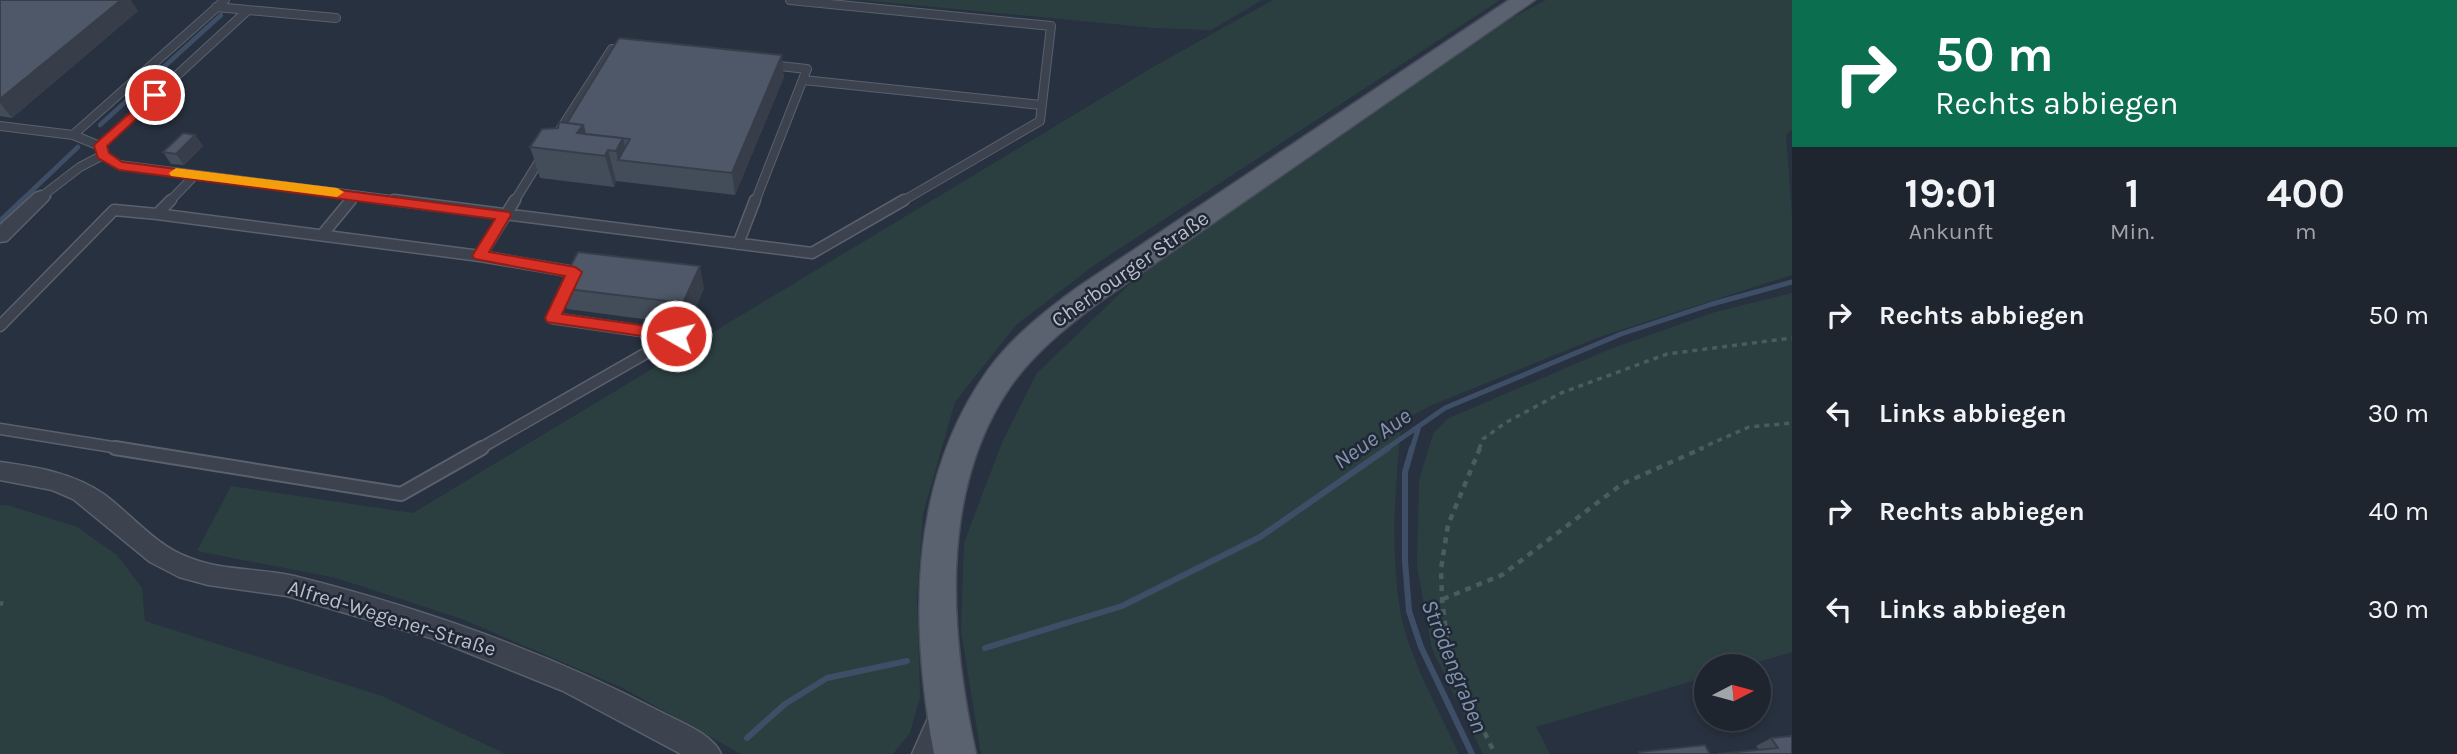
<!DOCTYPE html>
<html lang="de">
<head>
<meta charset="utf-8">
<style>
  :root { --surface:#1e252f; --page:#262d37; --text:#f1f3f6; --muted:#a1a5aa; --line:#3c424b }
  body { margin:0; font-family:Karla,sans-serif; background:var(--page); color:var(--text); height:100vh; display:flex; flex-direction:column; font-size:26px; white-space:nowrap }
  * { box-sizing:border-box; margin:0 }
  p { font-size:23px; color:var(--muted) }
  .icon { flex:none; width:38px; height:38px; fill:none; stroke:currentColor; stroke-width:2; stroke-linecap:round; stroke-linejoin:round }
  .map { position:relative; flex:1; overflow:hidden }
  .side { display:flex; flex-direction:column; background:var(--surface); width:665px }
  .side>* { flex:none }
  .top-card { background:#0b6e4f; color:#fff; overflow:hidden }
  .needle { width:46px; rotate:84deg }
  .buttons { position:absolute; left:1694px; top:654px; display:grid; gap:14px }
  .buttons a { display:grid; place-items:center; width:77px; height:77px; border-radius:50%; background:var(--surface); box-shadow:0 4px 10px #0003,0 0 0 2px var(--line); font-size:35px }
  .pin { position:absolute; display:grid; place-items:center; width:60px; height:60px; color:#fff; margin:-30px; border:4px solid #fff; border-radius:50%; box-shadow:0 2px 7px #0007 }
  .me { position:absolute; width:77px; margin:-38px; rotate:278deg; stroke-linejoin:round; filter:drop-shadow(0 0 5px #0008) }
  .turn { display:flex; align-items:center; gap:24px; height:147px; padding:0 28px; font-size:32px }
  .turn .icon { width:91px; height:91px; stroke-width:2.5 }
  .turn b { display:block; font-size:49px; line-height:60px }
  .eta { display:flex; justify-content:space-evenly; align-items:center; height:119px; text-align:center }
  .eta b { font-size:42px; font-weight:700; line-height:49px }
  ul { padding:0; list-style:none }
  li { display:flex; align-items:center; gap:21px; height:98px; padding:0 28px }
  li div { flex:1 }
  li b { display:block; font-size:26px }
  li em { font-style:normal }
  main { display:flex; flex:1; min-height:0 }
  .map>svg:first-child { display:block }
  .green { fill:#2b3f41 }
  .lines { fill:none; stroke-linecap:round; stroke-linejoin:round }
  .stream-far2 { stroke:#3f4e67; stroke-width:4.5 }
  .stream-far1 { stroke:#3f4e67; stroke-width:5 }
  .stream { stroke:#3f4e67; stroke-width:6 }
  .lane-far2-casing { stroke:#5a616d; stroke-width:10 }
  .lane-far1-casing { stroke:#5a616d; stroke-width:13 }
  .lane-casing { stroke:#5a616d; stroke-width:16 }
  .street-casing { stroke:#5a616d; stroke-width:3 }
  .primary-casing { stroke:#464c59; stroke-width:3 }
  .path-far1 { stroke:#4a5c5f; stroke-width:3.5; stroke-dasharray:5 5; stroke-linecap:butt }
  .path { stroke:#4a5c5f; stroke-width:4.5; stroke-dasharray:6 6; stroke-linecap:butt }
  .lane-far2 { stroke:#3c434f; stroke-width:8 }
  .lane-far1 { stroke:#3c434f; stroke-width:10 }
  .lane { stroke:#3c434f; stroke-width:12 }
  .street { fill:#3c434f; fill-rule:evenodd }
  .primary { fill:#5a626f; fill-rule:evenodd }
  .wall { fill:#434c59 }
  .shaded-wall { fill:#373e49 }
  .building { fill:#4e5868; stroke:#373e49; stroke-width:2 }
  .route { fill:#d93025; stroke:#8d1f18; stroke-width:2 }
  .slow { fill:#f59e0b }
  .labels { text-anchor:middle; stroke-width:5; stroke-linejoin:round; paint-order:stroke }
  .street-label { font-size:21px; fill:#b9bfca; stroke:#212835 }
  .water-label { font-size:23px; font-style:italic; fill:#8394af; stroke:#212835 }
</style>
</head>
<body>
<main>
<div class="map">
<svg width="1792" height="754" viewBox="0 0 1792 754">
  <rect width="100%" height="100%" fill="#28313f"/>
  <path class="green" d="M861,0H1262L1211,30L1155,28Z
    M1273,0H1500L1096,264L1016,325L955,402L923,514L917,598L920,697L910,733L893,754H741L623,688L462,619L336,578L197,551L231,486L413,513L1155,66Z
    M1546,0H1792V130L1786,135L1792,216V275L1599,337L1430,406L1402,421C1395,482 1390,548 1400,610C1408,657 1439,710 1459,754H981L961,631L964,543L1001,445L1037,373L1135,279L1510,19Z
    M1792,293V652L1741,667H1706V677L1536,727L1550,754H1483L1432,649L1417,566L1419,480L1433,434L1447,419L1610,349L1715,312Z
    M0,505L11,506L77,527L117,555L142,588L145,621L382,696L506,754H0Z"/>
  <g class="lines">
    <path class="stream-far2" d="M100,125L221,15
      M20,202L78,147"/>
    <path class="stream-far1" d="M0,221L22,200
      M1386,449L1445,408L1621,334L1712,304L1792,282
      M1412,449L1419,426"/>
    <path class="stream" d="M1412,448L1405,472V561L1409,611L1421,647L1472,754
      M985,648L1122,606L1260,537L1388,448
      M747,738L785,704L827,678L907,661"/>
    <defs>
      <path id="lane-far2" d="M790,0L1051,26L1040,121L901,202
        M216,7L336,18
        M248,10L100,146L103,155L119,165L408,202
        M803,80L1041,105
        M0,126L73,135L100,146
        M558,133L612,49L625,51
        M73,135L225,0
        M41,197L80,167L103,155
        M169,202L195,175
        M350,202L355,195
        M514,202L543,155
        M755,202L807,69L770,65"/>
      <path id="lane-far1" d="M394,200L812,253L904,200
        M515,200L480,256L574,272L552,318L676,336
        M157,214L480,256
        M322,235L351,200
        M738,244L755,200
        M0,326L114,210L157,214L171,200
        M0,429L125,449
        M479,449L676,336"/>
      <path id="lane" d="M115,448L401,494L482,448"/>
      <path id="street" d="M41,191L50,197L47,201L7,241L0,242V225L35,193Z
        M0,462C37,467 74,473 105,495C133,516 156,546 190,558C222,571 260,568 294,576C422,608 545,651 661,712C680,722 713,734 721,754H681L563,691L431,638L287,596L208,585L179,577L150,562L73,499L52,490L0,480Z
        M941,705L950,709L954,718L940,754H912L932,709Z"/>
      <path id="primary" d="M1509,0H1535L1098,303C1066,327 1033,354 1010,387C938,493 950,635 976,754H934C910,625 908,482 988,370C1012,337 1045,311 1078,287Z"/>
    </defs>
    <use href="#lane-far2" class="lane-far2-casing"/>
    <use href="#lane-far1" class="lane-far1-casing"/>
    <use href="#lane" class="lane-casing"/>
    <use href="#street" class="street-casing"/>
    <use href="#primary" class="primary-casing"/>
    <path class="path-far1" d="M1479,449L1483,439L1505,423L1561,393L1667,354L1792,338
      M1699,449L1749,427L1792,423"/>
    <path class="path" d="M1480,448L1448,525L1441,569L1442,600L1450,661L1495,754
      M1443,599L1502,575L1622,484L1703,448
      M0,603L3,604"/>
    <use href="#lane-far2" class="lane-far2"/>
    <use href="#lane-far1" class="lane-far1"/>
    <use href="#lane" class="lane"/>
    <use href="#street" class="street"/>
    <use href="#primary" class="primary"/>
  </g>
  <path class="wall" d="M0,0L138,11L12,118L0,116Z
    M784,77L735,195L616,181L614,187L540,178L530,147L558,128L567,123Z
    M195,135L203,146L184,165L171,164L163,152Z
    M559,288H704L688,325L567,309Z
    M1771,738L1792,754L1759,750L1756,746Z"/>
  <path class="shaded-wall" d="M121,0H131L138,11L12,118L0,103V99Z
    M782,55L784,77L735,195L732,173Z
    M583,125L591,154L577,133Z
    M195,135L203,146L184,165L176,154Z
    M623,138L629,161L618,160L616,151Z
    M608,150L616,181L614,187L605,156Z
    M700,266L704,288L688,325L683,303Z"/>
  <path class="building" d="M0,0H121L0,99Z
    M619,38L782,55L732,173L618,160L630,139L585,134L583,125L567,123Z
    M559,122L583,125L577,133L623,138L616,151L608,150L605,156L530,147L542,129L558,128Z
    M183,133L195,135L176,154L163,152Z
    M578,252L700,266L683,303L559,288Z
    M1792,736V754H1717L1778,748L1771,738Z
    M1705,745L1710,754H1640L1639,752Z"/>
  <path class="route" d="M155,91L160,92V97L107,146L109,153L122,162L509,212L511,215L489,252L575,267L582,272L562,314L676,330L683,336L676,341L547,322L545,318L565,276L475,259L472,256L495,219L119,170L98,158L94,146L96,143Z"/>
  <path class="slow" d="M176,168L337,188L344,192L337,197L171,176L169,173Z"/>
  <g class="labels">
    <g class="street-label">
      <text transform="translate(1130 269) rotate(-35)" y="7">Cherbourger Straße</text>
      <text transform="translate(392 618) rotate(17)" y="7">Alfred-Wegener-Straße</text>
    </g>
    <g class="water-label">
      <text transform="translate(1372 438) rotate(-35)" y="8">Neue Aue</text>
      <text transform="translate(1455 666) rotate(68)" y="8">Strödengraben</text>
    </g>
  </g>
</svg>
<div class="buttons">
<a><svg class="needle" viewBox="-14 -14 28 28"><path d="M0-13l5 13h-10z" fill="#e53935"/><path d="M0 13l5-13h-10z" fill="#a1a5aa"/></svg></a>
</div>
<div class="pin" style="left:155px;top:95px;background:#d93025"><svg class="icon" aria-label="arrive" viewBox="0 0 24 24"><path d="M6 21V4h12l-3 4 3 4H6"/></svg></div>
<svg class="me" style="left:676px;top:336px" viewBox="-20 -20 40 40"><circle r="17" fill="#d93025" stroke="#fff" stroke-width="3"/><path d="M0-11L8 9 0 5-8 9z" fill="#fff"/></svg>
</div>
<section class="side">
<div class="top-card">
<div class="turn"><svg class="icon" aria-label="right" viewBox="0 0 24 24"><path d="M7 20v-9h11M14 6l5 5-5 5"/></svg><div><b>50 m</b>Rechts abbiegen</div></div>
</div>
<div class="eta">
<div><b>19:01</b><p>Ankunft</p></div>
<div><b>1</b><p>Min.</p></div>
<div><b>400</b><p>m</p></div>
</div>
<ul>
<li><svg class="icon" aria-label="right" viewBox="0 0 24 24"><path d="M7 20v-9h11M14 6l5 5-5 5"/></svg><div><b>Rechts abbiegen</b></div><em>50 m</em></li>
<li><svg class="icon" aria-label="left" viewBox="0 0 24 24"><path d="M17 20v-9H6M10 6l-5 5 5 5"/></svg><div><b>Links abbiegen</b></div><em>30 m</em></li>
<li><svg class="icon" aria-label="right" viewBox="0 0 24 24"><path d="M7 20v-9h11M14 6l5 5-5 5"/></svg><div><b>Rechts abbiegen</b></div><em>40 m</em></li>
<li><svg class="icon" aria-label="left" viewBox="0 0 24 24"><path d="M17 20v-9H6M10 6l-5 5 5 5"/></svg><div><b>Links abbiegen</b></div><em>30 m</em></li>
</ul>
</section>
</main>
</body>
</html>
